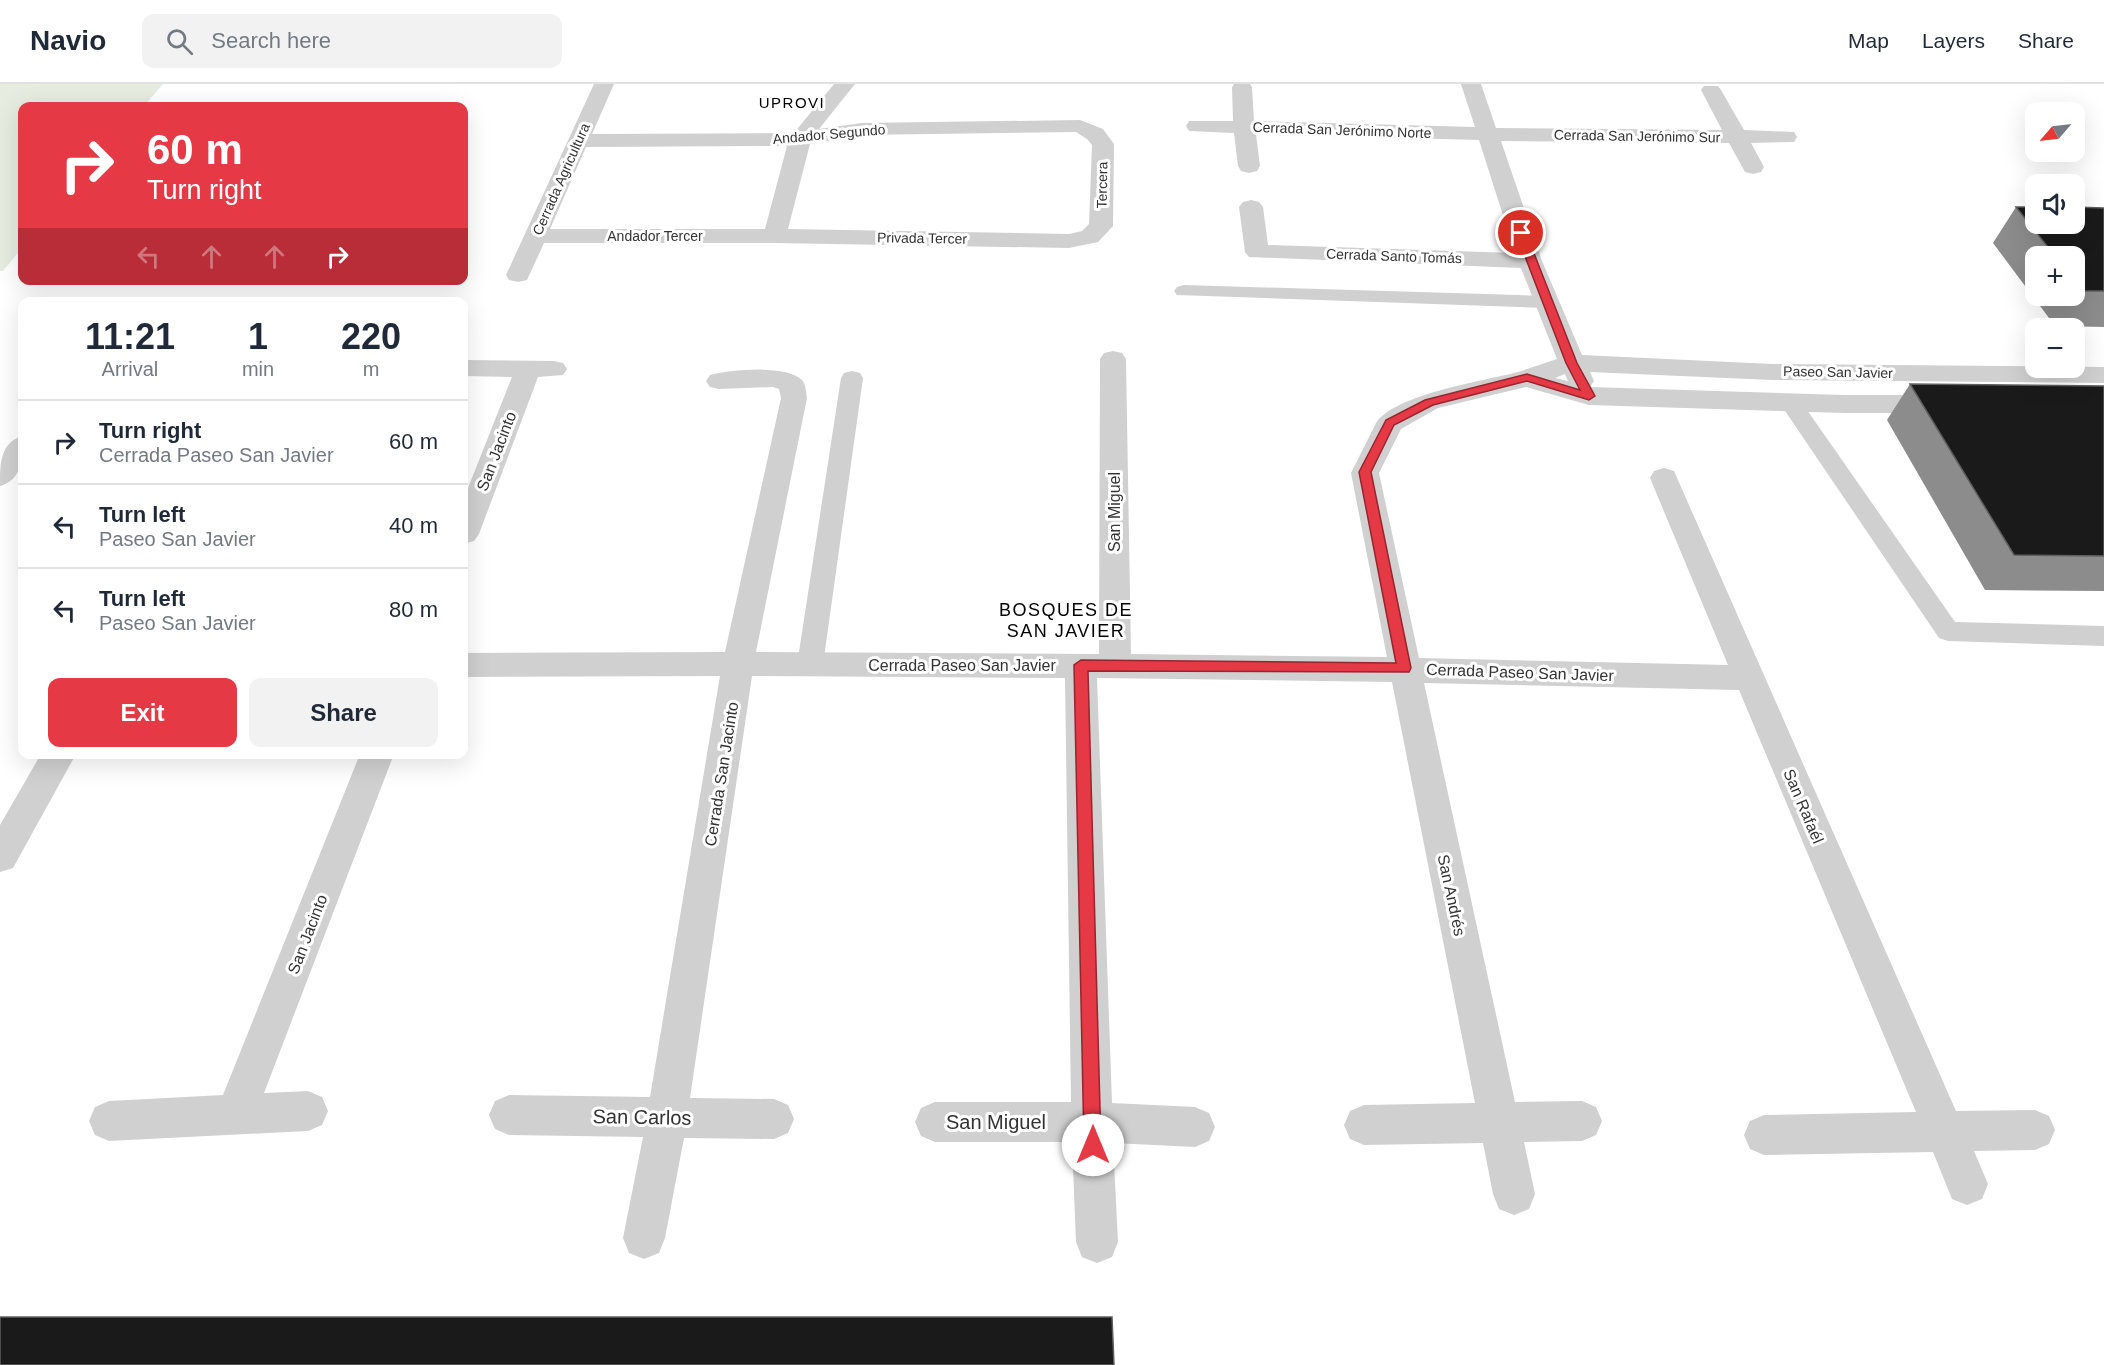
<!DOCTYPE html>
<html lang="en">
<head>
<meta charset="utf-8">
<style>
  :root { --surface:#fff; --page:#f2f2f3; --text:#1f2937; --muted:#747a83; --line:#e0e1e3; --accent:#e63946 }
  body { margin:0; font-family:Arial,sans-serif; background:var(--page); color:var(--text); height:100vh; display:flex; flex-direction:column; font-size:22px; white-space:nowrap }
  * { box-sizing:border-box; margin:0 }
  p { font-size:20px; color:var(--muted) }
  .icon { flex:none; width:33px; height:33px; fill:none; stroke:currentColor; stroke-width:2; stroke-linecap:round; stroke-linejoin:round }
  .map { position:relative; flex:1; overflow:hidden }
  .panel { position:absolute; left:18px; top:213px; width:450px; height:462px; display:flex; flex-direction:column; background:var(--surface); border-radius:12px; box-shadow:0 6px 24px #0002 }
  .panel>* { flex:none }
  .top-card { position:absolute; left:18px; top:18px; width:450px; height:183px; border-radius:12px; box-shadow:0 6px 24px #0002; background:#e63946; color:#fff; overflow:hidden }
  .needle { width:39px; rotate:242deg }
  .fabs { position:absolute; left:2025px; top:18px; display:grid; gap:12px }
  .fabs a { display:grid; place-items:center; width:60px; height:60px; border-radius:12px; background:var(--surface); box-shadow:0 6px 24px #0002; font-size:30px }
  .pin { position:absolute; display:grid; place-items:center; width:51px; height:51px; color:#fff; margin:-26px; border:3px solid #fff; border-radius:50%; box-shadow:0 2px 6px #0007 }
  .me { position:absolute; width:66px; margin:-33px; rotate:0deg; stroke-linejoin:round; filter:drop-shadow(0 0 4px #0008) }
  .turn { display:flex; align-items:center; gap:21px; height:126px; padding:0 30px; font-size:27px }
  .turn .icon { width:78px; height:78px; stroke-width:2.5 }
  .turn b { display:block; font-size:42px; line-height:51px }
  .lanes { display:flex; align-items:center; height:57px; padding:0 30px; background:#0003; justify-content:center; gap:30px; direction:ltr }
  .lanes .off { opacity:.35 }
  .eta { display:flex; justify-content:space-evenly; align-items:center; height:102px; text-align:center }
  .eta b { font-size:36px; font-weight:800; line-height:42px }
  .cta { display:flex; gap:12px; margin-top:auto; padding:12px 30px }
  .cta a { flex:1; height:69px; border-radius:12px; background:var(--accent); color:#fff; font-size:24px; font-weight:800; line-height:69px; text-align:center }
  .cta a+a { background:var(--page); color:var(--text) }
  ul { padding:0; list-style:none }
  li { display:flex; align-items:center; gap:18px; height:84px; padding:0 30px; border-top:2px solid var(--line) }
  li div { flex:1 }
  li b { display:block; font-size:22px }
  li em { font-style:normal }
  header { display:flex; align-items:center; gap:36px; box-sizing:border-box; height:84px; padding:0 30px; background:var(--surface); border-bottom:2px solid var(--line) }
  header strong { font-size:28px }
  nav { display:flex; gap:33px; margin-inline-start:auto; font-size:21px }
  .search { width:420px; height:54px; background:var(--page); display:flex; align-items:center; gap:15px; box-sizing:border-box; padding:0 21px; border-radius:12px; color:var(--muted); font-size:22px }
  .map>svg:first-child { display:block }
  .green { fill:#e6ecdf }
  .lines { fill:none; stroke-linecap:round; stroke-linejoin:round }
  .service { fill:#d0d0d0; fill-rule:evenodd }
  .minor { fill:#d0d0d0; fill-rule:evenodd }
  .wall { fill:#8c8c8c; fill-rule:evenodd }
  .building { fill:#1a1a1a; stroke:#5f5f5f; stroke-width:1.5 }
  .route { fill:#e63946; stroke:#96252e; stroke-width:1.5 }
  .labels { text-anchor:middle; stroke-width:6; stroke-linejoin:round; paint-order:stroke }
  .far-street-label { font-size:14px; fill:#333; stroke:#fff }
  .far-neighbourhood-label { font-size:15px; letter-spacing:1.5px; fill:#000; stroke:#fff }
  .street-label { font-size:16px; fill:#333; stroke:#fff }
  .neighbourhood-label { font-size:18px; letter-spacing:1.5px; fill:#000; stroke:#fff }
  .near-street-label { font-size:20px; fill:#333; stroke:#fff }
</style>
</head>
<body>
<header>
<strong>Navio</strong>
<div class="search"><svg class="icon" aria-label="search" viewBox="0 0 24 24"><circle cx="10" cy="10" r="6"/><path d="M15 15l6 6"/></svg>Search here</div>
<nav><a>Map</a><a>Layers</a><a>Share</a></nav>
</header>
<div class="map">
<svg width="2104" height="1281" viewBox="0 0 2104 1281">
  <rect width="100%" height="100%" fill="#fff"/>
  <path class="green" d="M0,0H163L144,22H22V164L3,187H0Z"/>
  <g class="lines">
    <path class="service" d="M1184,201L1547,212L1554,214L1557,218L1554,222L1547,224L1177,211L1174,207L1177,203Z
      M852,287L860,289L863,294L823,581L819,588L810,591L801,588L797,581L841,294L844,289Z
      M1790,311L1798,313L1955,538L2104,542V562L1948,557L1939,554L1779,318L1782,313Z"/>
    <path class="minor" d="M594,0H614L592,50L794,49L834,0H855L819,45L862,39L1080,36L1103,45L1114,60L1113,142L1098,158L1069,164L775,159H544L527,196L518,198L509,196L506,191ZM1076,48L1087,55L1092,61L1089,140L1082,147L1069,150L788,145L810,60L862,51ZM787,62L765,145H550L586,63Z
      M1234,0H1250L1252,3L1254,37L1475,43L1461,0H1481L1496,44L1722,46L1701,6L1704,2H1718L1721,6L1744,46L1794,48L1797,53L1794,58L1751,59L1764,83L1761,88L1753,90L1745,88L1729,59L1501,57L1542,177L1582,271L1772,280L2104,283V299L1772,296L1590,288L1594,297L1590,303L1844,311H1942L1951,314L1955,320L1951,326L1942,329H1844L1589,321L1526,303L1438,324L1401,345L1379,389L1419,574L1728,581L1650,394L1654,387L1664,384L1674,387L1956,1027L2035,1026L2049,1032L2055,1046L2049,1060L2035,1066L1974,1067L1988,1100L1982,1115L1967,1121L1952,1115L1933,1068L1764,1071L1750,1065L1744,1051L1750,1037L1764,1031L1916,1028L1739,606L1424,599L1515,1018L1582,1017L1596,1023L1602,1037L1596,1051L1582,1057L1524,1058L1535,1110L1529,1125L1514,1131L1499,1125L1493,1110L1483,1059L1364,1061L1350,1055L1344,1041L1350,1027L1364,1021L1475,1019L1392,598L1097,594L1112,1019L1195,1023L1209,1029L1215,1043L1209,1057L1195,1063L1113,1059L1118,1158L1112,1173L1097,1179L1082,1173L1076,1158L1072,1058H935L921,1052L915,1038L921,1024L935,1018H1071L1065,594L752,592L690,1014L774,1015L788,1021L794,1035L788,1049L774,1055L684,1054L665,1154L659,1169L644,1175L629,1169L623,1154L643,1053L509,1051L495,1045L489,1031L495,1017L509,1011L650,1013L720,592L464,593V569L725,568L781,314L779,305L773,303L719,305L710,303L706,297L710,291C730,286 786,280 802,296C806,301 806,308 807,314L756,568L1099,570L1100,275L1104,269L1113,267L1122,269L1126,275L1131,570L1387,573L1351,389L1376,339C1395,310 1484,297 1518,288C1531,284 1544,279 1557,275L1521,184L1249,173L1245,168L1239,123L1243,118L1251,116L1259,118L1263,123L1268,161L1515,169L1479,56L1256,50L1260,82L1257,87L1249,89L1241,87L1238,82L1234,49L1189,47L1186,42L1189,37H1233L1232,3ZM1565,290L1568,297L1555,294Z
      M464,276L554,277L563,279L567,285L563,291L538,293L479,450L474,457L464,460V414L512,293L464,292Z
      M22,352C24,372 23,395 0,402C0,380 0,359 22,352Z
      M41,670H76L13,784L0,788V741Z
      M360,670H394L264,1009L308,1007L322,1013L328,1027L322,1041L308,1047L109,1057L95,1051L89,1037L95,1023L109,1017L223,1011Z"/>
  </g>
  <path class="wall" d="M2016,123L2104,124V243L2055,242L1993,159ZM2036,172H2074V212H2036Z
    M1910,300L2104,302V507L1985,506L1887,336Z"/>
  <path class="building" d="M2016,123H2036V140H2074V123L2104,124V207H2082L2074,198V172H2055Z
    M1910,300L2104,302V472L2014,471Z
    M0,1233H1112L1114,1281H0Z"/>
  <path class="route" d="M1521,146L1526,149L1577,279L1595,312L1589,316L1527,297L1433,321L1394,341L1371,388L1411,584L1409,588L1088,587L1101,1061L1099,1067L1093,1070L1087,1067L1084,1061L1074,581L1081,576L1396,579L1359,388L1386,336L1425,316L1527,290L1580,306L1566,279L1516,149Z"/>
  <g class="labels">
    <g class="far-street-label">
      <text transform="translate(1342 46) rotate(2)" y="5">Cerrada San Jerónimo Norte</text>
      <text transform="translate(829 50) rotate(-5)" y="5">Andador Segundo</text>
      <text transform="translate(1637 52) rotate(1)" y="5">Cerrada San Jerónimo Sur</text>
      <text transform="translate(561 95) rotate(-66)" y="5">Cerrada Agricultura</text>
      <text transform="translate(1102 101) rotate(-89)" y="5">Tercera</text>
      <text x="655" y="157">Andador Tercer</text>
      <text transform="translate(922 154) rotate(1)" y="5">Privada Tercer</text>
      <text transform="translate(1394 172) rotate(2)" y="5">Cerrada Santo Tomás</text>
      <text transform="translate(1838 288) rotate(1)" y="5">Paseo San Javier</text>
    </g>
    <g class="far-neighbourhood-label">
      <text x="792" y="24">UPROVI</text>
    </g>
    <g class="street-label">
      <text transform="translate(496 367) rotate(-69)" y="6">San Jacinto</text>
      <text transform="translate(1114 428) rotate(-90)" y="6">San Miguel</text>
      <text x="962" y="587">Cerrada Paseo San Javier</text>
      <text transform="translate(1520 588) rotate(2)" y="6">Cerrada Paseo San Javier</text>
      <text transform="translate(721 690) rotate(-81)" y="6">Cerrada San Jacinto</text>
      <text transform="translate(1804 722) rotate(67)" y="6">San Rafaél</text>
      <text transform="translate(1452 811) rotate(78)" y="6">San Andrés</text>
      <text transform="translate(307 850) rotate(-69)" y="6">San Jacinto</text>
    </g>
    <g class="neighbourhood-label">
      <text x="1066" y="532">BOSQUES DE<tspan x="1066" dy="21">SAN JAVIER</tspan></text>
    </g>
    <g class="near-street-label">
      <text transform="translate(642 1033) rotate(1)" y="7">San Carlos</text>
      <text x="996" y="1045">San Miguel</text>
    </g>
  </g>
</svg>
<div class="fabs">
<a><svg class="needle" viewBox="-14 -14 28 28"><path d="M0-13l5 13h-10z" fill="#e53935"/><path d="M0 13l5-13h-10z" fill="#747a83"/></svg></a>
<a><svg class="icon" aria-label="sound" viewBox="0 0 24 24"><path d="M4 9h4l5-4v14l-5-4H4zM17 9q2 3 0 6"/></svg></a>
<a>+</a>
<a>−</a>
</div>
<div class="pin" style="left:1521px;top:149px;background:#d93025"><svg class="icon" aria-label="arrive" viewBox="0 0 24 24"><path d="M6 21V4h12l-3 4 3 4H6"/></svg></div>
<svg class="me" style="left:1093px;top:1061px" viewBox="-20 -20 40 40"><circle r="19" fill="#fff"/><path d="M0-13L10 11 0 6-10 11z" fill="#e63946"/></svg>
<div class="top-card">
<div class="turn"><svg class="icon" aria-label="right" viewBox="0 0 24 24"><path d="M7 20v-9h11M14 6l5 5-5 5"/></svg><div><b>60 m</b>Turn right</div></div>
<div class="lanes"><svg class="icon off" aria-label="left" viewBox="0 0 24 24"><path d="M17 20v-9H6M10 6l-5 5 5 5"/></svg><svg class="icon off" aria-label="ahead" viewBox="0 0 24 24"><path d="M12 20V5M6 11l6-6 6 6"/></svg><svg class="icon off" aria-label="ahead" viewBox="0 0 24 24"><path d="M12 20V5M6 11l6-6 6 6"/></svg><svg class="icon" aria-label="right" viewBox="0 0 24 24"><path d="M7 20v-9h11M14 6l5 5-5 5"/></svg></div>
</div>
<section class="panel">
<div class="eta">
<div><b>11:21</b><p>Arrival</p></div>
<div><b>1</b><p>min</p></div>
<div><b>220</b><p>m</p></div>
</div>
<ul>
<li><svg class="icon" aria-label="right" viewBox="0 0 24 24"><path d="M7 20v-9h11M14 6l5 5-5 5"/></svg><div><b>Turn right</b><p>Cerrada Paseo San Javier</p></div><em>60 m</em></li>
<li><svg class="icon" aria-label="left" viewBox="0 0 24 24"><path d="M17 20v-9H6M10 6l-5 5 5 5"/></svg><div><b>Turn left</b><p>Paseo San Javier</p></div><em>40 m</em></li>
<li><svg class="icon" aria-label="left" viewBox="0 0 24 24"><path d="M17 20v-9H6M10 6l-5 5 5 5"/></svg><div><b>Turn left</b><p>Paseo San Javier</p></div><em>80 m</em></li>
</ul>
<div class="cta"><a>Exit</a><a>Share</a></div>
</section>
</div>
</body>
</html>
